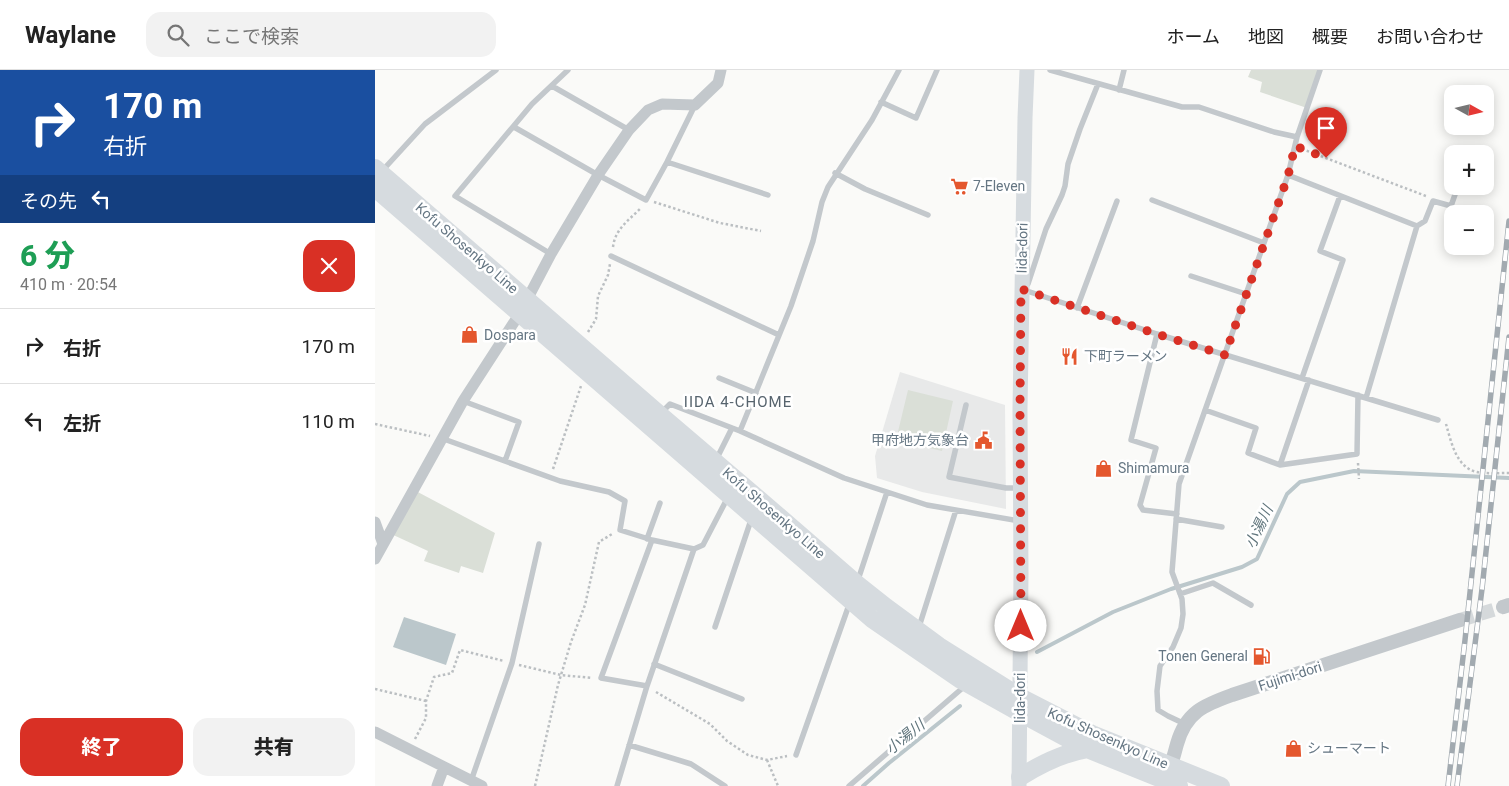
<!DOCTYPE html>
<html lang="ja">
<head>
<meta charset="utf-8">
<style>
  :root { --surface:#fff; --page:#f2f2f2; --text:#222; --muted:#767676; --line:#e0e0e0; --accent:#d93025 }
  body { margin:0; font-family:Roboto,"Noto Sans JP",sans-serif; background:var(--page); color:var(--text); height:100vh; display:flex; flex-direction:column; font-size:19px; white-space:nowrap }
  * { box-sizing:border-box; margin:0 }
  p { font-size:16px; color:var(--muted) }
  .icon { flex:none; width:28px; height:28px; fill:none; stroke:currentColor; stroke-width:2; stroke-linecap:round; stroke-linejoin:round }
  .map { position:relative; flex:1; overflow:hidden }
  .drawer { display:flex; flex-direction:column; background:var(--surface); width:375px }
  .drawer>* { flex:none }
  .hud { background:#1a4fa0; color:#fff; overflow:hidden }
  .needle { width:32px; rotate:98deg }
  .fabs { position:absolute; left:1069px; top:15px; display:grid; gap:10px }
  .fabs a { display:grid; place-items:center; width:50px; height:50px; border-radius:10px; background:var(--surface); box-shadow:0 2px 12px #0003; font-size:25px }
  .pin { position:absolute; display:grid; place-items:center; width:42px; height:42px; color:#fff; margin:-51px -21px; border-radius:50% 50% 50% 0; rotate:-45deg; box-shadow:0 0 5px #0007 }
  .pin .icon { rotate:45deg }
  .me { position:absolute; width:55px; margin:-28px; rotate:0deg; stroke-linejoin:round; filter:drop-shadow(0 0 4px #0008) }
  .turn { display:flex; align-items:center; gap:18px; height:105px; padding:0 20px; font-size:22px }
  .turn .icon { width:65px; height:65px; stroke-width:2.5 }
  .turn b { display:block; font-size:35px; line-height:42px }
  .then { display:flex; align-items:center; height:48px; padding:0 20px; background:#0003; gap:10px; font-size:19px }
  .round { display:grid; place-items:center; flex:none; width:52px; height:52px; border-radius:15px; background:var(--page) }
  .headline { display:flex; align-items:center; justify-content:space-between; height:85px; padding:0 20px }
  h1 { font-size:30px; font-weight:800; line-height:38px; color:#1e9e55 }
  .action { display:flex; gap:10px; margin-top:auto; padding:10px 20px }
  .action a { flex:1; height:58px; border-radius:15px; background:var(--accent); color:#fff; font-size:20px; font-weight:800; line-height:58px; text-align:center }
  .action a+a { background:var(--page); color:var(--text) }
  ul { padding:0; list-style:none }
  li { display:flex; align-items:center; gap:15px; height:75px; padding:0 20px; border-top:1px solid var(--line) }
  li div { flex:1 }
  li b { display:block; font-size:19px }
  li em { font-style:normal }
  header { display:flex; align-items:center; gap:30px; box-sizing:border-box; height:70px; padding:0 25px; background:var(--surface); border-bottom:1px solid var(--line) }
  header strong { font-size:24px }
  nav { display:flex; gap:28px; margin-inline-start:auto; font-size:18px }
  .search { width:350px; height:45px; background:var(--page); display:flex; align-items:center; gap:12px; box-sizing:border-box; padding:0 18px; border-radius:15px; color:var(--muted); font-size:19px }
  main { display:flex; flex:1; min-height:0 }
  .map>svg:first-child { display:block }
  .built { fill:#e8e9e9 }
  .green { fill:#dadfd7 }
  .water { fill:#bbc7cb }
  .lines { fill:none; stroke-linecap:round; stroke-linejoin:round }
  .stream { stroke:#bbc7cb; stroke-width:4 }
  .tertiary-tunnel { stroke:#d5d9db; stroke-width:14; stroke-dasharray:14 7; stroke-linecap:butt }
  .path { stroke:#bbbfc2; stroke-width:2.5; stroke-dasharray:2.5 2.5; stroke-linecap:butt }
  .service { stroke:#c3c8cc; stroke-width:5.5 }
  .minor { stroke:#c3c8cc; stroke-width:11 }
  .tertiary { stroke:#c3c8cc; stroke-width:14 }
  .secondary { stroke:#d6dbdf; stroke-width:15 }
  .primary { stroke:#d6dbdf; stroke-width:18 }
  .rail-casing { stroke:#a2aab0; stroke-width:5.5 }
  .rail { stroke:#fff; stroke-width:4; stroke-dasharray:11; stroke-linecap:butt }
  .route { stroke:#d93025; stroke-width:9; stroke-dasharray:0 16.2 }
  .labels { text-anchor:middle; stroke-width:5; stroke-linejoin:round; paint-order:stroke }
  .poi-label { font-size:14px; fill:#657683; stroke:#fff; text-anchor:start }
  .street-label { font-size:14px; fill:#657683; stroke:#fff }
  .neighbourhood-label { font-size:15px; letter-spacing:1px; fill:#57646e; stroke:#fff }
  .water-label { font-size:15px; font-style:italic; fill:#60757c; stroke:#fff }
</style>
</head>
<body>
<header>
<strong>Waylane</strong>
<div class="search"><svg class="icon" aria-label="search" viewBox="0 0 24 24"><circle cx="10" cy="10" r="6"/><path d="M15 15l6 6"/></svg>ここで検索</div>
<nav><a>ホーム</a><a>地図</a><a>概要</a><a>お問い合わせ</a></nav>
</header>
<main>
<section class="drawer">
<div class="hud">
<div class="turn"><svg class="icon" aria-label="right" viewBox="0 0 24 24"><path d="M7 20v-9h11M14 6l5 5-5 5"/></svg><div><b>170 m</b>右折</div></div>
<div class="then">その先<svg class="icon" aria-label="left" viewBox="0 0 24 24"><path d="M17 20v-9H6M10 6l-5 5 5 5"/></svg></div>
</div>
<div class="headline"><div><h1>6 分</h1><p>410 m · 20:54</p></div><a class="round" style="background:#d93025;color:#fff"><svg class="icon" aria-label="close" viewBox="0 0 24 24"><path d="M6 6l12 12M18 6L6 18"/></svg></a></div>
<ul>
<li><svg class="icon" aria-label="right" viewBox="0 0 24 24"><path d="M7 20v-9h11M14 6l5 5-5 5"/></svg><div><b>右折</b></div><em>170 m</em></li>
<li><svg class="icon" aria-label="left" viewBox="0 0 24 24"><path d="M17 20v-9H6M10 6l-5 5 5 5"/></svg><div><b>左折</b></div><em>110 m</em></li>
</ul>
<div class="action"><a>終了</a><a>共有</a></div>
</section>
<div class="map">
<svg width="1134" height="716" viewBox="0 0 1134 716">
  <rect width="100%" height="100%" fill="#fafaf8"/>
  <path class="built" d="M525,302L630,335L631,439L547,422L502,408L500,386Z"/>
  <path class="green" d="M876,0H945L932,38L885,22L887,12L873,7Z
    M533,320L578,331L567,381L521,370Z
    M39,420L120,463L108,503L86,496L84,503L49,491L53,481L14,463Z"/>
  <path class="water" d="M29,547L81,564L71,595L18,577Z"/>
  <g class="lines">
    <path class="stream" d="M662,582L738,542L796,519L867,497L882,489L912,424L925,412L979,401L1134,408
      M488,716L514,693L585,636"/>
    <path class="tertiary-tunnel" d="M1085,550L1128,537"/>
    <path class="path" d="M927,79L1051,126
      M279,132L345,153L386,161
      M238,177C240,159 254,150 266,138
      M213,262L221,249L223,226L233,205L235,194
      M0,354L55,366
      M1071,354C1076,371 1081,398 1102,402C1112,404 1124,403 1134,403
      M983,393L984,409
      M178,399L206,316
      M144,595L186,605L217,608
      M0,619L51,631
      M281,622L335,654L352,671L373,685L392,690L412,686
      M40,669L51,648V631L59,607L77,603L85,580L129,591
      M392,690L403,716
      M160,716L183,615L196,572L210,535L224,472L237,464"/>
    <path class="service" d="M675,0L807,37H824L899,62L922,67
      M177,16L254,60
      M744,20L749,0
      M506,32L541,48L562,0
      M139,57L223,105L271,130L292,92L320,35
      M292,92L393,125
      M7,101L50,54L121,0
      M460,103L490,119L553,145
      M777,130L889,173
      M1042,156L1050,151L1058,131L1076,136L1083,116
      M176,184L80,126L157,34L193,0
      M236,186L404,265
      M816,206L871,224
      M653,214L671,159L687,125L690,116L693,94L705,59L723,14
      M649,220L782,264L991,328L1042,156L913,105
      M702,238L742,131
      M782,264L756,370L781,378L765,435L768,440L802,444
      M344,308L381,323
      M927,308L968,190L945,181L965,126
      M991,328L1063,350
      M88,331L144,352L130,391
      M591,335L574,407L631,418H643
      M830,340L881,358L873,383L905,395L982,384L983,325
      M287,342L295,334L365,361L469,408L552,435L644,451
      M365,361L416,236L438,171L447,132L453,117L497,50L524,0
      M66,368L185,411L234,422L250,431L245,460L277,470L319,479
      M341,390L357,358
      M905,395L934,310
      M801,449L847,457
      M272,469L285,433
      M483,510L512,422
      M805,524L838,513L876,535
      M340,557L377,447
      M544,557L581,440
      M279,594L367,629
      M272,616L226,608L277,470
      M810,654L793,646L783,640L782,621L785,596L798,577L806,558L808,544L807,529L797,502L804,414L913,105L922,67L945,0
      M254,675L316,694L350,716
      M421,685L475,532
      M96,711L137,593L164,474
      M242,716L272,616L319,479L328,475L353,427
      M474,716L591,615"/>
    <path class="minor" d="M0,452L8,474
      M0,489L88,331L145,243L176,184L223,105L254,60L273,40L287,34L320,35L343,13L346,0
      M0,662L107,716
      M62,716L69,697"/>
    <path class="tertiary" d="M1128,537L1134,535
      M790,702C798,694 799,684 802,674C811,642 829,635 857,625L1085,550"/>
    <path class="secondary" d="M644,716L646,503L645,339L650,48L652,0"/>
    <path class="primary" d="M0,98L284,344L400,443L482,514L511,537L564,576L645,627L717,664L846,716
      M0,118L497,549L586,610L645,643L712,679L804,716
      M645,707C666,694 688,683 712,679"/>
    <defs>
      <path id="rail" d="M1073,716L1090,570L1134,151
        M1082,716L1107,519L1134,267"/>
    </defs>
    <use href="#rail" class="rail-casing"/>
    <use href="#rail" class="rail"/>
  </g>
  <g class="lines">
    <path class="route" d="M646,556L645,339L646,219L782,264L850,285L913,106L920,76L951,88"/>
  </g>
  <defs>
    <symbol id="supermarket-bare" viewBox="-9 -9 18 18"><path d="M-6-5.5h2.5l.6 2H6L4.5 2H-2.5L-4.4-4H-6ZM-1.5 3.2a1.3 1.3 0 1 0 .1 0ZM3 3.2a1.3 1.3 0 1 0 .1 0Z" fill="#e4572e" stroke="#fff" stroke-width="2.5" paint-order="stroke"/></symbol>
    <symbol id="shop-bare" viewBox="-9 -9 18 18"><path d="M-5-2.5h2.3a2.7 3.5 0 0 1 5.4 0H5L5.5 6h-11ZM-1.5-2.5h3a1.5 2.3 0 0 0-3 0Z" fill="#e4572e" stroke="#fff" stroke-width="2.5" paint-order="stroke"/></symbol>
    <symbol id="restaurant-bare" viewBox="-9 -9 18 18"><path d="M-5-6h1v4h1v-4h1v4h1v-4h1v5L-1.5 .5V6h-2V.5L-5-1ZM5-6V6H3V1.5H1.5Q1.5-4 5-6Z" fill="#e4572e" stroke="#fff" stroke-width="2.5" paint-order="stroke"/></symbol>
    <symbol id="civic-bare" viewBox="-9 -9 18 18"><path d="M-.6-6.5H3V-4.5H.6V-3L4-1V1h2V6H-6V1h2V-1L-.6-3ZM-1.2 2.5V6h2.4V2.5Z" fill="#e4572e" stroke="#fff" stroke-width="2.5" paint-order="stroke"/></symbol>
    <symbol id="fuel-bare" viewBox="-9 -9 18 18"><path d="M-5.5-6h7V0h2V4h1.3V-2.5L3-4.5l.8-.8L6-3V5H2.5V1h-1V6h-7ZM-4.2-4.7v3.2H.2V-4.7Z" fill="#e4572e" stroke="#fff" stroke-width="2.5" paint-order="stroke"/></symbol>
  </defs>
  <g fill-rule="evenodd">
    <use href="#supermarket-bare" x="572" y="104" width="25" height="25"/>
    <use href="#shop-bare" x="82" y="252" width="25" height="25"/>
    <use href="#restaurant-bare" x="682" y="274" width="25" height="25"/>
    <use href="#civic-bare" x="596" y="358" width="25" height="25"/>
    <use href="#shop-bare" x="716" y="386" width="25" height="25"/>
    <use href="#fuel-bare" x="874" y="574" width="25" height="25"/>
    <use href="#shop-bare" x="906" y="666" width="25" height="25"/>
  </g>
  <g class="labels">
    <g class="poi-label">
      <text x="598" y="121">7-Eleven</text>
      <text x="109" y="270">Dospara</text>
      <text x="709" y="291">下町ラーメン</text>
      <text x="594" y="375" text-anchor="end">甲府地方気象台</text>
      <text x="743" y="403">Shimamura</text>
      <text x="873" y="591" text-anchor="end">Tonen General</text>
      <text x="932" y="683">シューマート</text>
    </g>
    <g class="street-label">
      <text transform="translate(92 178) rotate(41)" y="5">Kofu Shosenkyo Line</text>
      <text transform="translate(647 178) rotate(-89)" y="5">Iida-dori</text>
      <text transform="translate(399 443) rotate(41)" y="5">Kofu Shosenkyo Line</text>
      <text transform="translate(915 606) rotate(-18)" y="5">Fujimi-dori</text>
      <text transform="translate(645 628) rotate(-90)" y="5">Iida-dori</text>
      <text transform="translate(733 668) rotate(24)" y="5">Kofu Shosenkyo Line</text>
    </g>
    <g class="neighbourhood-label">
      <text x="363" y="337">IIDA 4-CHOME</text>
    </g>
    <g class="water-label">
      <text transform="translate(884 457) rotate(-65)" y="5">小湯川</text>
      <text transform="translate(530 667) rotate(-39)" y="5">小湯川</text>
    </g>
  </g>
</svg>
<div class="fabs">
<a><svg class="needle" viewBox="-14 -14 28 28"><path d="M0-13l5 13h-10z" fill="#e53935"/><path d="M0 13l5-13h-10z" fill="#767676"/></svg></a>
<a>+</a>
<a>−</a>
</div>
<div class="pin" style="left:951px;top:88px;background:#d93025"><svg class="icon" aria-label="arrive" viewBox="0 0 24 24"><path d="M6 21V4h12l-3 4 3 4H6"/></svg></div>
<svg class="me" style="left:646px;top:556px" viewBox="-20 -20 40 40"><circle r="19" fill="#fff"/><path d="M0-13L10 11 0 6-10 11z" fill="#d93025"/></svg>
</div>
</main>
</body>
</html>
